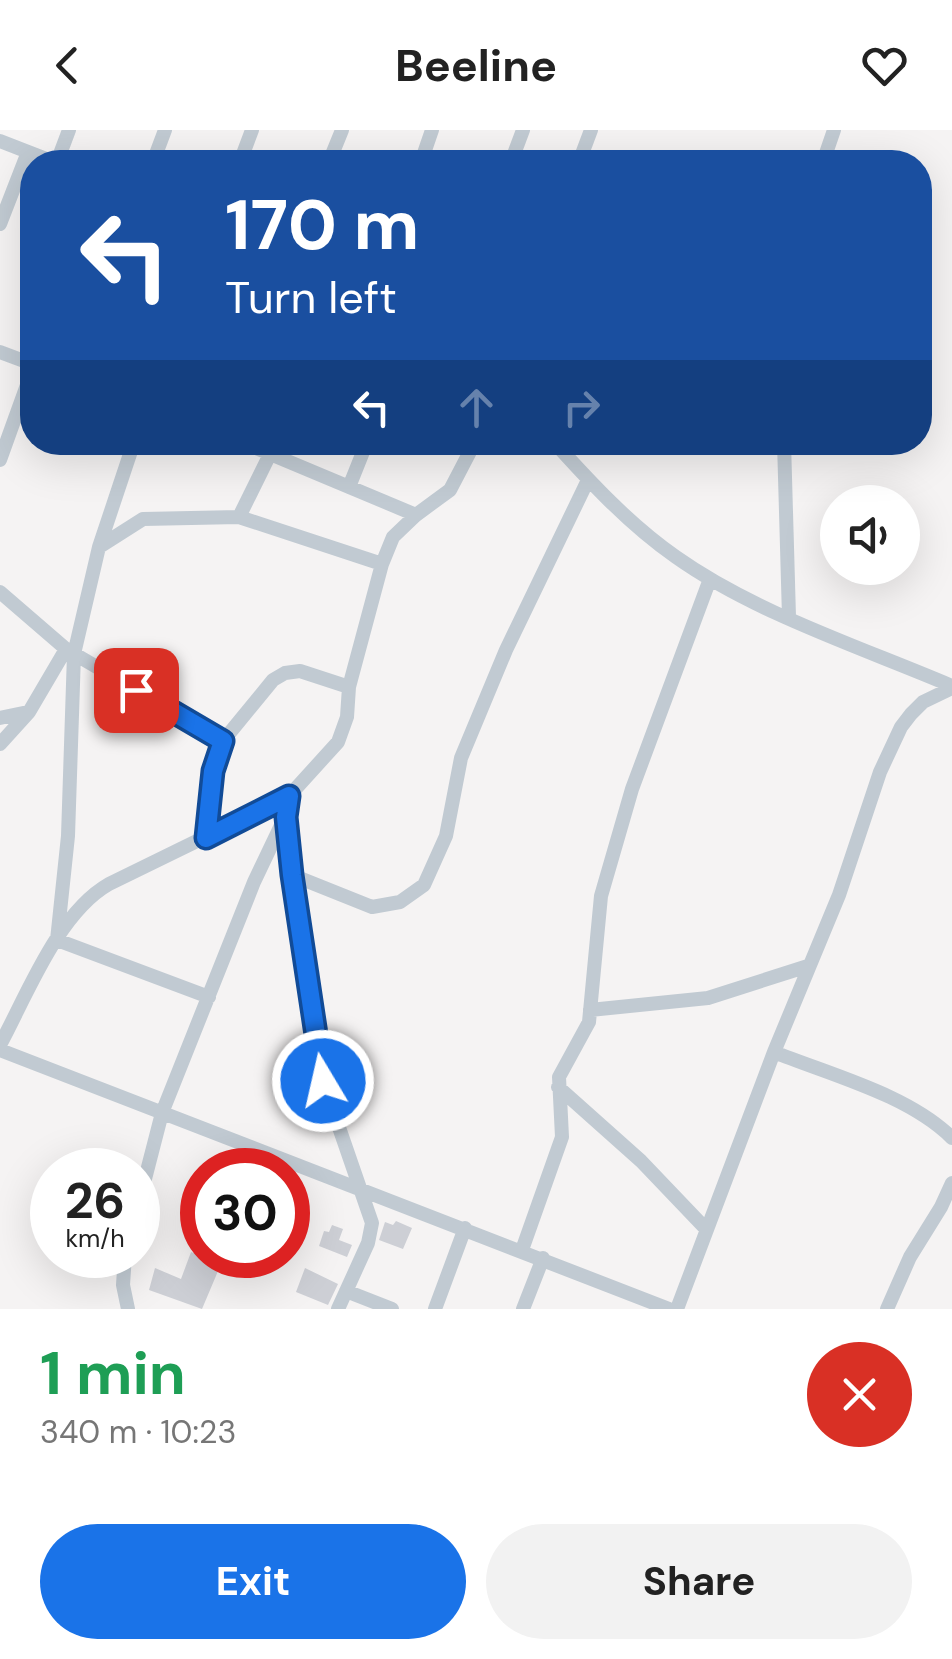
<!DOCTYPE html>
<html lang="en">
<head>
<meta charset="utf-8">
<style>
  :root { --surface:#fff; --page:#f2f2f2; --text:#222; --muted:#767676; --accent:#1a73e8 }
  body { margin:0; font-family:"DM Sans",sans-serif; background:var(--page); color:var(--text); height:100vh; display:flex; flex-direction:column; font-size:38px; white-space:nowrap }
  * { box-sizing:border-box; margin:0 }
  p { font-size:32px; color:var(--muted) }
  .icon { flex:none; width:55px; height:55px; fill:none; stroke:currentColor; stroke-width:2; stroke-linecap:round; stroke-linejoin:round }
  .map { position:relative; height:1179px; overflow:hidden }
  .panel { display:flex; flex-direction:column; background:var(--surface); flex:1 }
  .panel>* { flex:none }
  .guide { position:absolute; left:20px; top:20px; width:912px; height:305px; border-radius:40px; box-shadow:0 10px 40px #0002; background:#1a4fa0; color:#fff; overflow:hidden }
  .buttons { position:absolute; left:820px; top:355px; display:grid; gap:20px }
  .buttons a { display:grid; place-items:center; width:100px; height:100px; border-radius:50%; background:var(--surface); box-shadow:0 10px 40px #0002; font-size:50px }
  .speed { position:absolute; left:30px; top:1018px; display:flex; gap:20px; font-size:50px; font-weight:700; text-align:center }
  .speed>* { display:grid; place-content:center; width:130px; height:130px; border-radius:50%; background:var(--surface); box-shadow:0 10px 40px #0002; line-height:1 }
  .speed small { font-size:25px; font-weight:400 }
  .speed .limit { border:15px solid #d22; background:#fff; color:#111 }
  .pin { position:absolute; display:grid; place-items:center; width:85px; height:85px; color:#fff; margin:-42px; border-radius:20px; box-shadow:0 5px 15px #0006 }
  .me { position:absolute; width:110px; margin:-55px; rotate:351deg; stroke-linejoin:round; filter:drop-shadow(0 0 8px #0008) }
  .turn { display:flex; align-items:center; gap:35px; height:210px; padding:0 40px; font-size:45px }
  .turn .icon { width:130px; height:130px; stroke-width:2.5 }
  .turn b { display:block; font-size:70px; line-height:85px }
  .lanes { display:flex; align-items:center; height:95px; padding:0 40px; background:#0003; justify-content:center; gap:50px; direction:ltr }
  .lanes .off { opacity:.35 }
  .round { display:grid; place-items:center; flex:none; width:105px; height:105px; border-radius:52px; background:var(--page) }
  .summary { display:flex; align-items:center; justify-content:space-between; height:170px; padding:0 40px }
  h1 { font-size:60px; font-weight:700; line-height:75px; color:#1e9e55 }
  .cta { display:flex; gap:20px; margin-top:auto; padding:20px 40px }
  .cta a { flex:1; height:115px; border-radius:60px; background:var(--accent); color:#fff; font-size:40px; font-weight:700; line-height:115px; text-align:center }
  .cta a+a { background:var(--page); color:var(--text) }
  header { display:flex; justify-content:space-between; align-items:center; height:130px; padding:0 40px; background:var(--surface); font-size:45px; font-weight:700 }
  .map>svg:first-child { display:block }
  .building { fill:#cdcfd5 }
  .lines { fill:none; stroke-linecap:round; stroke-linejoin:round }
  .minor { stroke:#c1cad2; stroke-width:14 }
  .route-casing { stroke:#114b97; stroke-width:25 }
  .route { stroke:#1a73e8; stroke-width:18 }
</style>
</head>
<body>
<header><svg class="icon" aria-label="back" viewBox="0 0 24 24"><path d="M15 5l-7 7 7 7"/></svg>Beeline<svg class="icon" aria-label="heart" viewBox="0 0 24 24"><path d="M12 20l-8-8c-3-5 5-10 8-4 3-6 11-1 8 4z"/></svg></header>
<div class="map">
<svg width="952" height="1179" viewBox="0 0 952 1179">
  <rect width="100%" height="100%" fill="#f5f3f3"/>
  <path class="building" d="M396,1091L412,1098L403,1119L379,1110L385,1092L393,1095Z
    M332,1095L343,1099L339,1110L352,1115L347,1127L319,1116L324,1101L329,1102Z
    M191,1122L221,1134L202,1179L149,1160L155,1138L181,1149Z
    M305,1138L338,1154L328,1175L296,1162Z"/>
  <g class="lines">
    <path class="minor" d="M0,11L54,32
      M57,32L69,0
      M153,32L165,0
      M240,32L252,0
      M329,32L342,0
      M421,32L432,0
      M511,32L523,0
      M579,32L591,0
      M823,32L834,0
      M0,94L28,22
      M0,222L32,234
      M134,312L99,417L74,524L68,706L57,810L209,867
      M242,312L416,385L450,360L475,312
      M554,312C591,353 630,395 676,427C755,483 863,518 952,556
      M784,312L789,487
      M0,330L32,241
      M349,357L367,312
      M239,387L276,312
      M99,417L143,389L239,387L382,434
      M0,462L66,519
      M0,588L28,582
      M0,614L29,582L66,519L223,611
      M207,708L213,641L223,611L273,550L285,543L300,541L349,557
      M292,745L372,777L400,772L424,755L446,706L461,628L506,520L588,350
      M590,880L708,868L808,836
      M0,915C27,865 58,783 109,754L289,666
      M0,920L669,1179
      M774,922C831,945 909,965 952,1008
      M558,957L641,1031L705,1098
      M138,1076L162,983L254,752L284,689
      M522,1120L562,1007L559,947L589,892L601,766L632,659L710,449
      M125,1125L123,1155L128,1179
      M346,1161L392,1179
      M338,1179L368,1113L372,1093L323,951L285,687L289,666L338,612L347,587L349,557L382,434L393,407L416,385
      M435,1179L465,1098
      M523,1179L543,1128
      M677,1179L774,922L839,765L880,642L901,597L911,584L923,572L952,558
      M887,1179L910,1127L941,1077L952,1053"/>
  </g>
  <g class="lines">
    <defs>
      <path id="route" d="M136,560L223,611L213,641L206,708L289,666L286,687L292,745L323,951"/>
    </defs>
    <use href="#route" class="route-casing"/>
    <use href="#route" class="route"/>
  </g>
</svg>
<div class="buttons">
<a><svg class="icon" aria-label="sound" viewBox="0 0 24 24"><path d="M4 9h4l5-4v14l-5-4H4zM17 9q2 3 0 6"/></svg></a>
</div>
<div class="speed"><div>26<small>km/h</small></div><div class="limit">30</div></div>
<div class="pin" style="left:136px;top:560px;background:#d93025"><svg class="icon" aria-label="arrive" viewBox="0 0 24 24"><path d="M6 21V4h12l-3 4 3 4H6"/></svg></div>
<svg class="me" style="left:323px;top:951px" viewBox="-20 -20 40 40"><circle r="17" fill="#1a73e8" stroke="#fff" stroke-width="3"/><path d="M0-11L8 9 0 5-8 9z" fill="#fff"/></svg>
<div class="guide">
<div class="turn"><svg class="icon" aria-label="left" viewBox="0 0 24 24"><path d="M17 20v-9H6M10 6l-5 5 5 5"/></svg><div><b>170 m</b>Turn left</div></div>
<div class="lanes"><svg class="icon" aria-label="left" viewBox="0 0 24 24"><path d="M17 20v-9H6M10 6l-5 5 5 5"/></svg><svg class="icon off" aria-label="ahead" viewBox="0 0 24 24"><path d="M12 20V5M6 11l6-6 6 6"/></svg><svg class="icon off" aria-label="right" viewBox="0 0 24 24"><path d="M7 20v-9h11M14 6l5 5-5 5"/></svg></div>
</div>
</div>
<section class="panel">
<div class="summary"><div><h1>1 min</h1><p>340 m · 10:23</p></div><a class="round" style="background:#d93025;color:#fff"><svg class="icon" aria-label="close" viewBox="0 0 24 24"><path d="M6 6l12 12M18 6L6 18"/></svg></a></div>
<div class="cta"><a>Exit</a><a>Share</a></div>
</section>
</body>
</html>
